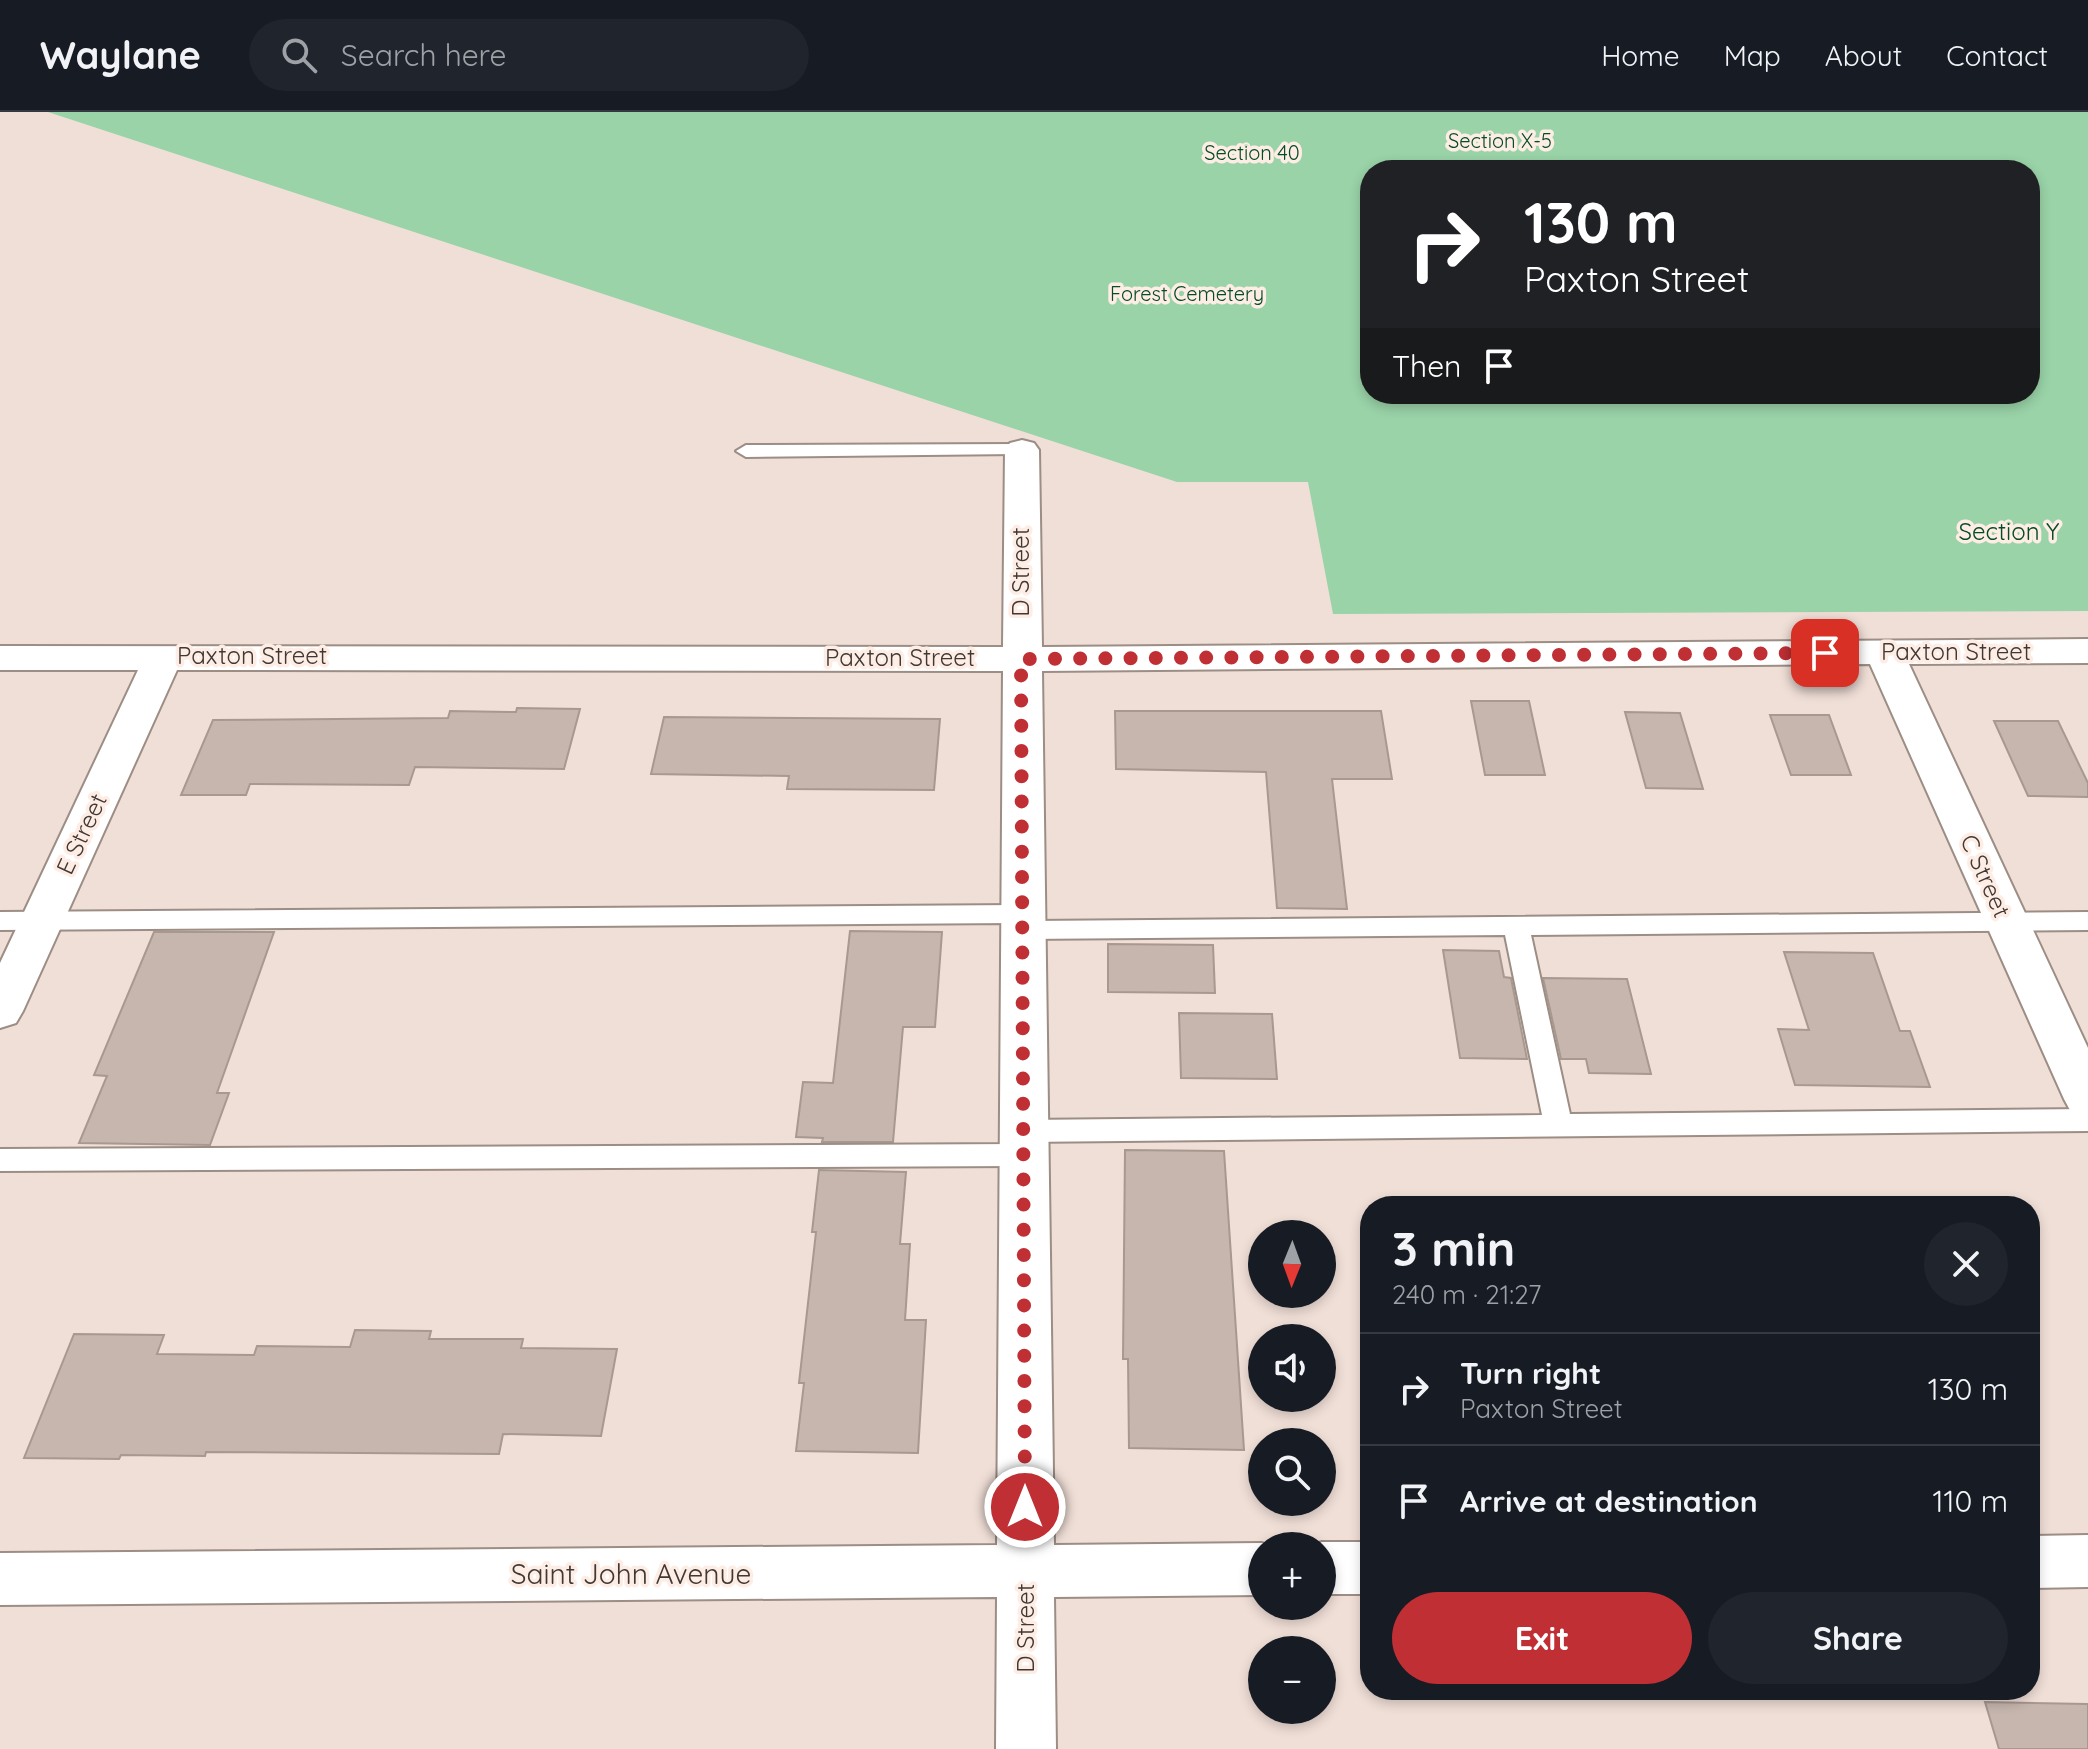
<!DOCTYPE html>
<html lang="en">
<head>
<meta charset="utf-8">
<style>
  :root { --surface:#171b24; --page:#20242c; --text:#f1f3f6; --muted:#9ea1a6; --line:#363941; --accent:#bf2f34 }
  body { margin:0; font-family:Quicksand,sans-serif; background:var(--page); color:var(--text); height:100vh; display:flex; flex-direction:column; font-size:30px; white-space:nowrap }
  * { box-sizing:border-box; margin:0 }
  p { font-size:26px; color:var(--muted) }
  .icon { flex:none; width:44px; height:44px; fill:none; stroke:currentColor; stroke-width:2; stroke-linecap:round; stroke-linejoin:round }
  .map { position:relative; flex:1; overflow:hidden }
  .side { position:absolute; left:1360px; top:1084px; width:680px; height:504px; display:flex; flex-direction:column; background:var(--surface); border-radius:32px; box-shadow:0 4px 12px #0003 }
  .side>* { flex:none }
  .banner { position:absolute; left:1360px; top:48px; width:680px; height:244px; border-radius:32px; box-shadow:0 4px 12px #0003; background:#202124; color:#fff; overflow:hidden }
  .needle { width:52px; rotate:181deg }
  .controls { position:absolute; left:1248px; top:1108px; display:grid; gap:16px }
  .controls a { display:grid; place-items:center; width:88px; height:88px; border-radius:50%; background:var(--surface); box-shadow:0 4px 12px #0003; font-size:40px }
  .pin { position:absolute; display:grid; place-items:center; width:68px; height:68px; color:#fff; margin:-34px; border-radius:16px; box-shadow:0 4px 12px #0006 }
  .me { position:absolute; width:88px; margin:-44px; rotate:0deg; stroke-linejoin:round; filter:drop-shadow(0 0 6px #0008) }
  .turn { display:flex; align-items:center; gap:28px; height:168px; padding:0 32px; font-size:36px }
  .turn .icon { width:104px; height:104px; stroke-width:2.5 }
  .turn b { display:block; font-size:56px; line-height:68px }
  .then { display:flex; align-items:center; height:76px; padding:0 32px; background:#0003; gap:16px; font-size:30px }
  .round { display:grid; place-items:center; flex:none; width:84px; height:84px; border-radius:42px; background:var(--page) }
  .overview { display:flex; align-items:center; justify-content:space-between; height:136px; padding:0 32px }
  h1 { font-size:48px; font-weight:700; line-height:60px }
  .primary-button { display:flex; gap:16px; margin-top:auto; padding:16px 32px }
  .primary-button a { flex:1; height:92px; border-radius:48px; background:var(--accent); color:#fff; font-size:32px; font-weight:700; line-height:92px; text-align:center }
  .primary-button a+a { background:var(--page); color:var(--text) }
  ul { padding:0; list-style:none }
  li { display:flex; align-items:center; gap:24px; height:112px; padding:0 32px; border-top:2px solid var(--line) }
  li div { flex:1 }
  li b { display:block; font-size:30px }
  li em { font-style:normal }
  header { display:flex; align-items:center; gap:48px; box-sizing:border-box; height:112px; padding:0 40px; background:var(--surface); border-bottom:2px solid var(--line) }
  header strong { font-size:38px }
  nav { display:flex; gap:44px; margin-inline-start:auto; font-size:28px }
  .search { width:560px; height:72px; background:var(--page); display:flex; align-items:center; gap:20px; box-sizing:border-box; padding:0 28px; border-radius:44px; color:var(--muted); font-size:30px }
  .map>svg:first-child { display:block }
  .green { fill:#9ad3a8; fill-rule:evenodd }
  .building { fill:#c6b6ae; stroke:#a79890; stroke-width:2 }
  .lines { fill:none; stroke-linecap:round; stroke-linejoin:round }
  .lane-casing { stroke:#9c8d85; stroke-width:4 }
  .street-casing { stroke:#9c8d85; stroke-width:4 }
  .lane { fill:#fff; fill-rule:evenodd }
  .street { fill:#fff; fill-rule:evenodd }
  .route { stroke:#bf2f34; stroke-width:14; stroke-dasharray:0 25.2 }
  .labels { text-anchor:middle; stroke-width:7; stroke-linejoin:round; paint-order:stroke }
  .far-park-label { font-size:20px; fill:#054b24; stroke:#feede4 }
  .park-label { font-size:24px; fill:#054b24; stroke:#feede4 }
  .street-label { font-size:24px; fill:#3f3835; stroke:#feede4 }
  .near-street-label { font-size:28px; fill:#3f3835; stroke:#feede4 }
</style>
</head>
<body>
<header>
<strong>Waylane</strong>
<div class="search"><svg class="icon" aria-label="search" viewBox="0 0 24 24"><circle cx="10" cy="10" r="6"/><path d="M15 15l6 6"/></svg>Search here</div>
<nav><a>Home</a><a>Map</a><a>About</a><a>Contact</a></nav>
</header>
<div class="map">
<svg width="2088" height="1637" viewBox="0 0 2088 1637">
  <rect width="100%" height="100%" fill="#f0dfd7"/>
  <path class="green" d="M48,0H2088V499L1333,502L1308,370H1177ZM1370,58H2030V282H1370Z"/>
  <path class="building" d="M1471,589H1529L1545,663H1485Z
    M517,596L580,597L564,657L415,655L409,673L250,672L246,683H181L213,608L448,606L450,599L516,600Z
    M1115,599H1381L1392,667H1332L1347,797L1277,796L1266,660L1116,657Z
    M1625,600L1680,601L1703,677L1646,676Z
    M1770,603H1829L1851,663H1791Z
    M664,605L940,607L934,678L787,677L789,664L651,662Z
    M1994,609H2058L2088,671V685L2028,684Z
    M850,819L942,820L935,915H903L893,1030H822L823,1026L796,1025L803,970L833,971Z
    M154,820H274L217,981H229L210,1033L79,1031L107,964L94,963Z
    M1108,832L1213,833L1215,881L1108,880Z
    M1443,838L1499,839L1504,865L1511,866L1527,947L1460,946Z
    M1784,840L1873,841L1900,919H1910L1930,975L1795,973L1778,917L1809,918Z
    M1543,866L1627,867L1651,962L1589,961L1586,947H1561Z
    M1179,901L1272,902L1277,967L1181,966Z
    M1125,1038L1224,1039L1244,1338L1129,1336L1128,1247H1123Z
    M819,1058L906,1060L900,1132H910L905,1208H926L918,1341L796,1339L804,1271H799L816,1120H812Z
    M355,1218L431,1219L429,1227H523L521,1236L617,1237L601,1324L503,1322L499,1342L206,1340L205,1344L121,1343L119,1347L24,1346L74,1222L164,1223L157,1242L254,1243L257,1234L350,1235Z
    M1985,1590L2088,1592V1637H1999Z"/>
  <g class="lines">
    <defs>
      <path id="lane" d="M1022,332L1032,338L1029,342L746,345L736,339L746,333Z
        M1023,793L1032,796L1036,802L1031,809L2088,800V818L1531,823L1570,1002L2088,997V1019L1024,1030L1014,1027L1010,1019L1014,1011L1024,1008L1542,1003L1505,823L1023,827L1014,824L1010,818L1015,811L0,818V800Z
        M1024,1032L1034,1035L1038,1043L1034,1051L1024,1054L0,1059V1037Z"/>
      <path id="street" d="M1022,328L1034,331L1039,338L1042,535L2088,527V551L1909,552L2088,936V1005L2071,1000L2064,987L1870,552L1042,559L1054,1433L1262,1431L1270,1434H1262V1483L1054,1485L1056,1637H996L997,1485L0,1493V1441L997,1433L1003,559L177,558L23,899L16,911L0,916V851L138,558H0V534L1003,535L1005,338L1010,331Z
        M2088,1423V1475L2030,1476V1424Z
        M1322,1430H1370V1482H1322V1434H1311Z"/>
    </defs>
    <use href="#lane" class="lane-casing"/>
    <use href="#street" class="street-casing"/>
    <use href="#lane" class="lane"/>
    <use href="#street" class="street"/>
  </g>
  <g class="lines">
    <path class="route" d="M1025,1395L1021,547L1825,541"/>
  </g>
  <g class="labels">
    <g class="far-park-label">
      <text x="1500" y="36">Section X-5</text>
      <text x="1252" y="48">Section 40</text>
      <text x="1187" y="189">Forest Cemetery</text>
    </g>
    <g class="park-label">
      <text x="2009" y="428">Section Y</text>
    </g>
    <g class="street-label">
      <text transform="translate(1021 460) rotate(-90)" y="8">D Street</text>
      <text x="1956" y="548">Paxton Street</text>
      <text x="252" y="552">Paxton Street</text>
      <text x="900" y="554">Paxton Street</text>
      <text transform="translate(82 722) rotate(-65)" y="8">E Street</text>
      <text transform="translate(1985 764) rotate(66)" y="8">C Street</text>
      <text transform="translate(1026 1516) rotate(-90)" y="8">D Street</text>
    </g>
    <g class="near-street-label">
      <text x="631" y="1472">Saint John Avenue</text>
    </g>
  </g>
</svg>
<div class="controls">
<a><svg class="needle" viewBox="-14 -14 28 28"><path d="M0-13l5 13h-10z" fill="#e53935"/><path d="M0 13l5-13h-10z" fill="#9ea1a6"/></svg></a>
<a><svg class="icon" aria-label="sound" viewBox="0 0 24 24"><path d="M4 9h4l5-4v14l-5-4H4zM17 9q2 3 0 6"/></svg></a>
<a><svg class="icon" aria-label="search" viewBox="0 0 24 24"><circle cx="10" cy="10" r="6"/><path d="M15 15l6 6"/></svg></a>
<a>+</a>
<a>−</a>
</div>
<div class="pin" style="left:1825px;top:541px;background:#d93025"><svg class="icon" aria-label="arrive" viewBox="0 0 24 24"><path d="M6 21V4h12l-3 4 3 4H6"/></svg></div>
<svg class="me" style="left:1025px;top:1395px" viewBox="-20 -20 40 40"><circle r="17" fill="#bf2f34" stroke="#fff" stroke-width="3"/><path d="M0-11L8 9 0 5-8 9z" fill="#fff"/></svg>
<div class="banner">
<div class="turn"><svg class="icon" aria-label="right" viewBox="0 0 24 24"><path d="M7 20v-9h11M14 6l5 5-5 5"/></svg><div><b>130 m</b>Paxton Street</div></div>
<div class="then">Then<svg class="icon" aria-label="arrive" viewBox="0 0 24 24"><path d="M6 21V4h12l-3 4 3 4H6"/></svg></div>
</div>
<section class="side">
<div class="overview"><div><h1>3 min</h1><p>240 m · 21:27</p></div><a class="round"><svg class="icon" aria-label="close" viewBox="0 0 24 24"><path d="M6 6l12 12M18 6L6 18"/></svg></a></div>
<ul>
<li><svg class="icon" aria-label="right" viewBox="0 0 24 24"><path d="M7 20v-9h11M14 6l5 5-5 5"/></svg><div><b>Turn right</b><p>Paxton Street</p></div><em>130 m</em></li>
<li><svg class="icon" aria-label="arrive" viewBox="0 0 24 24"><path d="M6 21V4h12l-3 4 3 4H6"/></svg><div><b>Arrive at destination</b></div><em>110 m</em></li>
</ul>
<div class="primary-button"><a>Exit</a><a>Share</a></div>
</section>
</div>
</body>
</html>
